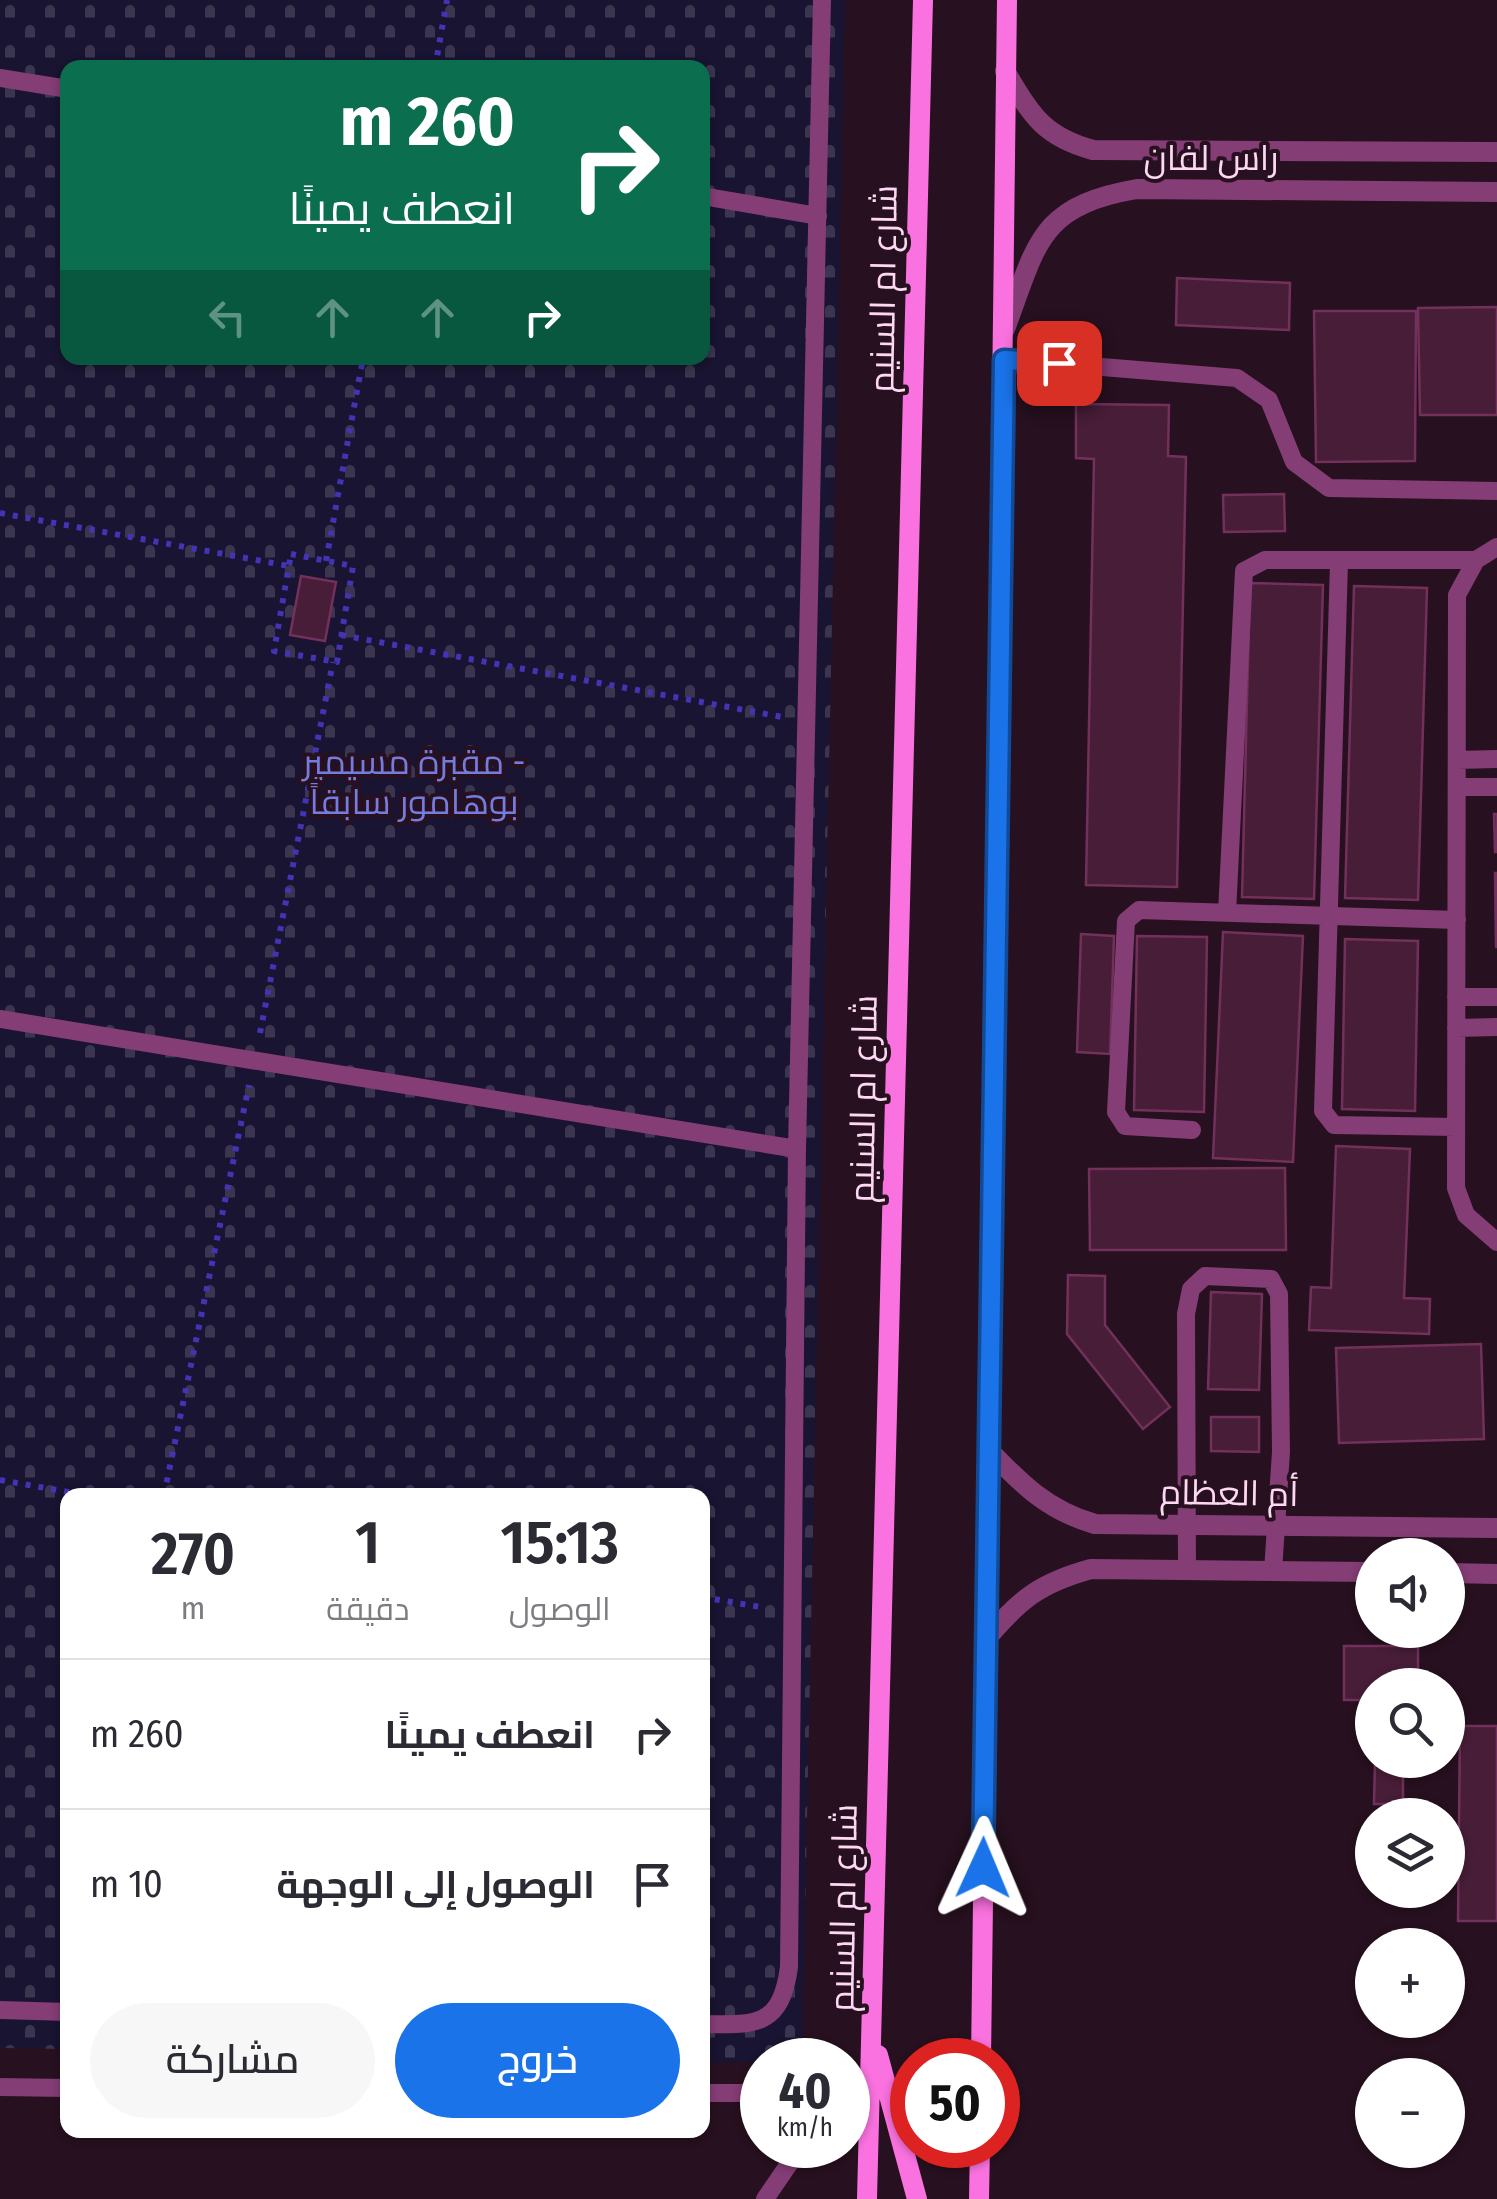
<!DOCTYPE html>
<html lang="ar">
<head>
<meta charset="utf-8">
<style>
  :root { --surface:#fff; --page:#f7f7f7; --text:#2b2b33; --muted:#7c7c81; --line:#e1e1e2; --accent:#1a73e8 }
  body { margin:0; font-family:"Fira Sans Condensed",Cairo,sans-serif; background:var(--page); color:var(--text); direction:rtl; height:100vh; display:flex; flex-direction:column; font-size:38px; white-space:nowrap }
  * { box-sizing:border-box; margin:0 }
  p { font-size:32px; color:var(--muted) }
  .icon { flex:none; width:55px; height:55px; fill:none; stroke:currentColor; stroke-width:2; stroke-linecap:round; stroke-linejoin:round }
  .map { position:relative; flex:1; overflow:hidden; direction:ltr }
  .panel { position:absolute; left:60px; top:1488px; width:650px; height:650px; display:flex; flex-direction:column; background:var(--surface); border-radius:20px; box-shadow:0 2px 8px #0004; direction:rtl }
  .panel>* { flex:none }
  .banner { position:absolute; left:60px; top:60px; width:650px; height:305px; border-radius:20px; box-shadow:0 2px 8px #0004; direction:rtl; background:#0b6e4f; color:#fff; overflow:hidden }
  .fabs { position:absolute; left:1355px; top:1538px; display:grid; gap:20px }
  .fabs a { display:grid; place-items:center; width:110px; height:110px; border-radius:50%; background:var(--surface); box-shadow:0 2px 8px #0004; font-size:50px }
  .speed { position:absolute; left:740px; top:2038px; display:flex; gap:20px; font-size:50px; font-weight:700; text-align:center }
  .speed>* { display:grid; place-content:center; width:130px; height:130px; border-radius:50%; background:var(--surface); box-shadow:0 2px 8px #0004; line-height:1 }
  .speed small { font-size:25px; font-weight:400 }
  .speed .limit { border:15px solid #d22; background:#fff; color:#111 }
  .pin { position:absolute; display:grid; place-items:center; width:85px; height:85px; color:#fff; margin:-42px; border-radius:20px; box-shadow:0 5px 15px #0006 }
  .me { position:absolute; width:110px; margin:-55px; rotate:1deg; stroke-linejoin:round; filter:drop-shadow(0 0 8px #0008) }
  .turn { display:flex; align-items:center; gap:35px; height:210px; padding:0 30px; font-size:45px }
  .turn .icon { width:130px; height:130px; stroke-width:2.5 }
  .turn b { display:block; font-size:70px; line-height:85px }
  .lanes { display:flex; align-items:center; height:95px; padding:0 30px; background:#0003; justify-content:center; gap:50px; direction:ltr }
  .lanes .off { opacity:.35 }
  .eta { display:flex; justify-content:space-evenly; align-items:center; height:170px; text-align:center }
  .eta b { font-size:60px; font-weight:600; line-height:70px }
  .action { display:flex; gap:20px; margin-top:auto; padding:20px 30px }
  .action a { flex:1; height:115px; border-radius:60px; background:var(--accent); color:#fff; font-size:40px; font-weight:600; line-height:115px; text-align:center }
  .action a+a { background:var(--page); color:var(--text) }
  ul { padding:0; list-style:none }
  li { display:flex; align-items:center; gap:30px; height:150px; padding:0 30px; border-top:2px solid var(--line) }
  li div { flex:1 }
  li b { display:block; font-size:38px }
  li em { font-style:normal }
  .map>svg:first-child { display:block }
  .cemetery { fill:url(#cemetery-stones); fill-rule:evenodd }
  .building { fill:#471d37; stroke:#72305a; stroke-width:2.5 }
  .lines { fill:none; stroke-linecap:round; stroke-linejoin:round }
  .path { stroke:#4334b5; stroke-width:6; stroke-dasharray:5 8; stroke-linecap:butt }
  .lane { stroke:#843d75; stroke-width:18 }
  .street { stroke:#843d75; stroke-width:20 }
  .secondary { stroke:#fa72df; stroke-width:20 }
  .route-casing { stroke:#114b97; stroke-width:25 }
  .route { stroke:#1a73e8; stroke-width:18 }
  .labels { text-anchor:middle; stroke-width:8; stroke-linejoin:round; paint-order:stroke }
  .street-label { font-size:35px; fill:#fed8f3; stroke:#27101f }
  .park-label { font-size:35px; fill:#747ce0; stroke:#27101f }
</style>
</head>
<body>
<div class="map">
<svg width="1497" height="2199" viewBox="0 0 1497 2199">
  <defs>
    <pattern id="cemetery-stones" width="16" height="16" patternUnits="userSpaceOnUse" patternTransform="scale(2.5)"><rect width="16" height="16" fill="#181431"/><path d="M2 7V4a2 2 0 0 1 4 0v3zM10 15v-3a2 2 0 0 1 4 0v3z" fill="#3b354f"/></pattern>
  </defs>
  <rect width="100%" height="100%" fill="#27101f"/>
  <path class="cemetery" d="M0,0H845L802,2060L703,2063L702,1495H68L67,2049L0,2048ZM68,68H702V358H68Z"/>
  <path class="building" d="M1177,278L1290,283L1289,330L1176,325Z
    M1497,307V415H1420L1418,308Z
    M1314,311H1416L1415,461L1316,462Z
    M1076,404L1169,405L1168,456L1186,457L1177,887L1086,885L1094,459L1076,458Z
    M1284,494L1285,531L1224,532L1223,495Z
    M301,576L336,582L325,641L290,635Z
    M1250,583L1323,585L1314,899L1242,897Z
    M1354,586L1427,588L1418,900L1345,898Z
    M1494,814H1497V852H1495Z
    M1495,873H1497V947H1496Z
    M1223,932L1303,936L1293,1162L1213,1158Z
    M1081,934L1114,936L1110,1054L1077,1052Z
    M1137,936L1207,937L1204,1112L1134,1110Z
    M1345,939L1418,941L1415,1111L1342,1109Z
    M1336,1146L1410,1149L1404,1298L1430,1299L1429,1334L1309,1330L1311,1287L1331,1288Z
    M1285,1168L1286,1250H1090L1089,1169Z
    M1068,1275L1105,1276V1325L1170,1407L1143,1429L1067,1334Z
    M1211,1292L1262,1294L1259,1390L1208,1389Z
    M1481,1344L1484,1439L1339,1443L1336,1348Z
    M1211,1417H1259V1452L1211,1451Z
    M1344,1646H1418V1685H1372V1700H1344Z
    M1460,1726H1497V1921H1458Z
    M1375,1760H1403V1804H1374Z"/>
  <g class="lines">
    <path class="path" d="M435,68L447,0
      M0,513L289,566
      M291,554L353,566L337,662L274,651Z
      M326,561L363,358
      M341,635L782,717
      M260,1033L333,662
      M0,1480L85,1495
      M128,1495L129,1490L162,1495
      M164,1495L249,1085
      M702,1597L766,1608"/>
    <path class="lane" d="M0,78L68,89
      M702,196L818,216
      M1003,359L1237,378L1269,400L1294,462L1329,488L1497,491
      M1497,547L1476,560L1457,595L1456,1188L1466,1215L1497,1242
      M1339,562L1323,1111L1334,1125L1456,1127
      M1457,760L1497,759
      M1457,787H1497
      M1227,913L1244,571L1265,560H1476
      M1456,997H1497
      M0,1019L797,1149
      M1456,1028L1497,1027
      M1192,1130L1125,1126L1116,1112L1126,921L1139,910L1457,920
      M1187,1570L1186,1314L1191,1289L1205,1276L1271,1279L1279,1294L1281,1452L1273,1571
      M0,2010L68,2012
      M702,2024C756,2025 781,2027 789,1967L797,1149L822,0
      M0,2087L68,2088
      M702,2093H762
      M848,2094H870
      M765,2199L802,2145"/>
    <path class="street" d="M1005,71C1031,114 1042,136 1093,150L1497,152
      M1005,329C1037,244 1038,206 1137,189L1497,192
      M987,1448C1020,1483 1048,1511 1095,1524L1497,1528
      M1448,1573L1497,1574
      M986,1639C1020,1599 1040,1583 1091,1569L1372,1572"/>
    <path class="secondary" d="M878,2055L917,2199
      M981,2060L1007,0
      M867,2199L923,0
      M979,2199L980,2145"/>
  </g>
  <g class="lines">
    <defs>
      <path id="route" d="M983,1868L1004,360L1059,363"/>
    </defs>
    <use href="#route" class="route-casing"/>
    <use href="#route" class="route"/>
  </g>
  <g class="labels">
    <g class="street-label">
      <text x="1211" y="170">راس لفان</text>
      <text transform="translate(883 289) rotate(-89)" y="12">شارع ام السنيم</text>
      <text transform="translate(863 1099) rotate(-89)" y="12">شارع ام السنيم</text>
      <text transform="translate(1229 1493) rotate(1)" y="12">أم العظام</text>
      <text transform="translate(843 1908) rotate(-89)" y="12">شارع ام السنيم</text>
    </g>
    <g class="park-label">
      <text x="414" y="774">مقبرة مسيمير -<tspan x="414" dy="40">بوهامور سابقاً</tspan></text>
    </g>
  </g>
</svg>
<div class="fabs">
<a><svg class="icon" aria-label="sound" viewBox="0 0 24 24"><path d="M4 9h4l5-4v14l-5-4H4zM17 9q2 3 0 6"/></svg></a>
<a><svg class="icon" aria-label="search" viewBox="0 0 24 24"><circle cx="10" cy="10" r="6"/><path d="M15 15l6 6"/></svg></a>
<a><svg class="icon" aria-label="layers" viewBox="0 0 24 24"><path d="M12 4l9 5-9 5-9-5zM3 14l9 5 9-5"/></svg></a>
<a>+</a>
<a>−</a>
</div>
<div class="speed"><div>40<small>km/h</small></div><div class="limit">50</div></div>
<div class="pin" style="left:1059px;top:363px;background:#d93025"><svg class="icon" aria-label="arrive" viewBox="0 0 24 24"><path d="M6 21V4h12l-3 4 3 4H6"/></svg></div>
<svg class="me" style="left:983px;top:1868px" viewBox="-20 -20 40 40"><path d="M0-17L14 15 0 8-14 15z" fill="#1a73e8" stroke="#fff" stroke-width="4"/></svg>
<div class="banner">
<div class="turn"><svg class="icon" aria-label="right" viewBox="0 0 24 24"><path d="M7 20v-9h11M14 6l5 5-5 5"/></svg><div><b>260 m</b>انعطف يمينًا</div></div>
<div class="lanes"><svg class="icon off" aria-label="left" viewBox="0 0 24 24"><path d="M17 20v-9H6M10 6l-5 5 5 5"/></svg><svg class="icon off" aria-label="ahead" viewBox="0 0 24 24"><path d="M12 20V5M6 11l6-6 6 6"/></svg><svg class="icon off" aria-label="ahead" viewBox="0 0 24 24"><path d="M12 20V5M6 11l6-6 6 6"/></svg><svg class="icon" aria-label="right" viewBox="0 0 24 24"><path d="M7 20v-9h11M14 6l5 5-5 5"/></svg></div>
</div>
<section class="panel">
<div class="eta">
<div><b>15:13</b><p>الوصول</p></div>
<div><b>1</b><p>دقيقة</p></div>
<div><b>270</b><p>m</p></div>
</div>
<ul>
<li><svg class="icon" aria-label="right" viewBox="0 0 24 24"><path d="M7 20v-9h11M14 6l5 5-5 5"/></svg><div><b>انعطف يمينًا</b></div><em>260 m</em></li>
<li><svg class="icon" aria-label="arrive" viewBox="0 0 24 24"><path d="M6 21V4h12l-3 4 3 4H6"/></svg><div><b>الوصول إلى الوجهة</b></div><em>10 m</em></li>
</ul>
<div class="action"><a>خروج</a><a>مشاركة</a></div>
</section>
</div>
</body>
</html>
